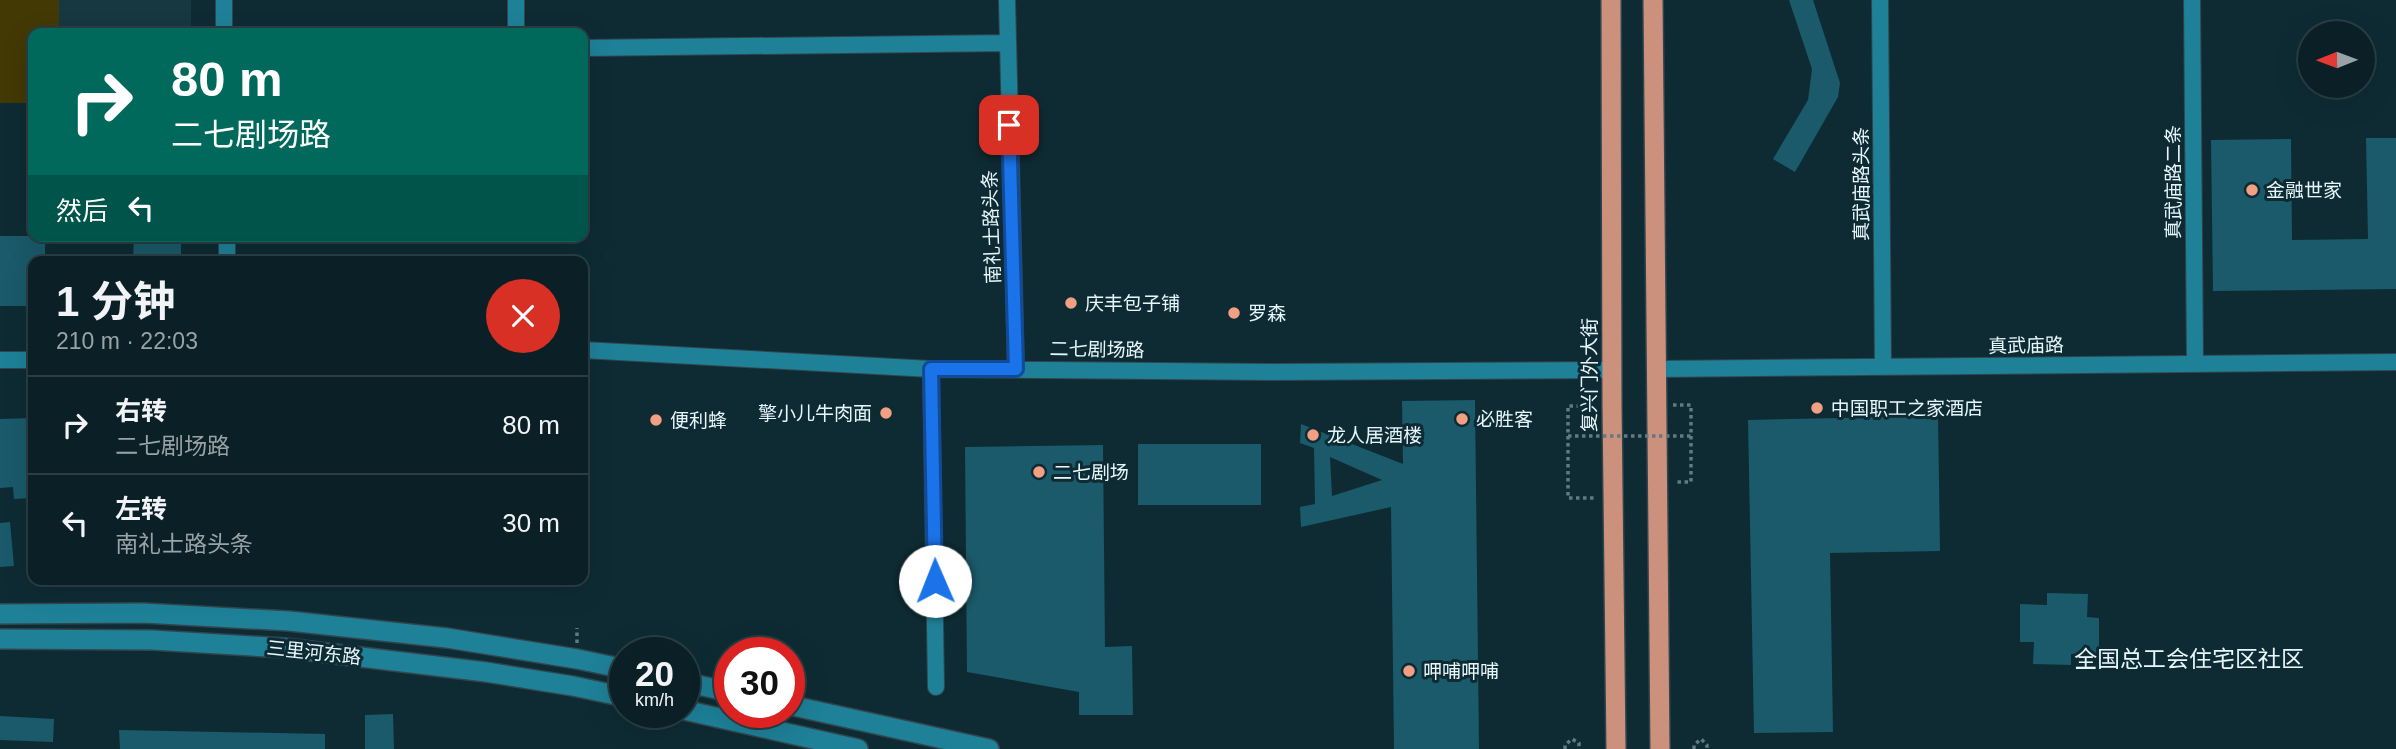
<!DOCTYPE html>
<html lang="zh">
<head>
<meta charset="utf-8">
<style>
  :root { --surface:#0a2026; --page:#182d32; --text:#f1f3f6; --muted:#99a3a7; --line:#2a3e43 }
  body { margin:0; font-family:Arial,"Noto Sans SC",sans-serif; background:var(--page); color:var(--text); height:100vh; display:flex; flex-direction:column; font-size:26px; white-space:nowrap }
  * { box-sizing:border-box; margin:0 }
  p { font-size:23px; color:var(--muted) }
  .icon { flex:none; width:38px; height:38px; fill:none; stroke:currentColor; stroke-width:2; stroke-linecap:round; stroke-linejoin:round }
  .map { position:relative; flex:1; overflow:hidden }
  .sheet { position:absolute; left:28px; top:256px; width:560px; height:329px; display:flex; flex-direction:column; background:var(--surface); border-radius:14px; box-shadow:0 7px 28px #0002,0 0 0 2px var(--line) }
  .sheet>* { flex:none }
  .hud { position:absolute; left:28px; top:28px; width:560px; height:214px; border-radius:14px; box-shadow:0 7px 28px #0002,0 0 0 2px var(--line); background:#00695c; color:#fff; overflow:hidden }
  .needle { width:46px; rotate:269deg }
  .tools { position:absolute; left:2298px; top:21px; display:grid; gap:14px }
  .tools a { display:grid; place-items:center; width:77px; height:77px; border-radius:50%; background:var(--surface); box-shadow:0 7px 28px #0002,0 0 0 2px var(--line); font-size:35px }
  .speed { position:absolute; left:609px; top:637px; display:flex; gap:14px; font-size:35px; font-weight:700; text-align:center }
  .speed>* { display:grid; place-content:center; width:91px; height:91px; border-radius:50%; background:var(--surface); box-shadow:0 7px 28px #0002,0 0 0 2px var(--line); line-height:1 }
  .speed small { font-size:18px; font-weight:400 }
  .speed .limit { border:10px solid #d22; background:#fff; color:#111 }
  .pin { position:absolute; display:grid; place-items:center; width:60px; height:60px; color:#fff; margin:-30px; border-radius:14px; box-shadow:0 4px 10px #0006 }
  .me { position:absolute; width:77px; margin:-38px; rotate:359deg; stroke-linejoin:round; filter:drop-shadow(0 0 5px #0008) }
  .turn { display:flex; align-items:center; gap:24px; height:147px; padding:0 28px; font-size:32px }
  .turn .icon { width:91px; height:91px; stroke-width:2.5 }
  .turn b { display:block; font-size:49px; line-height:60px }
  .then { display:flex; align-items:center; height:66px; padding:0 28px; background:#0003; gap:14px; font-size:26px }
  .round { display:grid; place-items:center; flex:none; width:74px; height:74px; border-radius:37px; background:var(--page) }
  .summary { display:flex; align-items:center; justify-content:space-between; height:119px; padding:0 28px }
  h1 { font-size:42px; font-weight:700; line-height:52px }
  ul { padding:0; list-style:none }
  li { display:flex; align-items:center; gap:21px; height:98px; padding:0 28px; border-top:2px solid var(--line) }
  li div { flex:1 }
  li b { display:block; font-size:26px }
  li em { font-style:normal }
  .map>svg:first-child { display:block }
  .built { fill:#173841 }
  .green { fill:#423905 }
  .building { fill:#1a5a6a; fill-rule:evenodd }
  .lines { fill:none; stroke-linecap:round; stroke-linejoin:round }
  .minor-casing { stroke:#33454c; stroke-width:18 }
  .secondary-casing { stroke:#33454c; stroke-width:22 }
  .trunk-casing { stroke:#33454c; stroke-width:22 }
  .path { stroke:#627a81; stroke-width:3.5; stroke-dasharray:3.5 3.5; stroke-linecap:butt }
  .minor { stroke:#1e8198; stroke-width:16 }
  .secondary { stroke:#1e8198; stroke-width:19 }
  .trunk { stroke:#cc917d; stroke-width:19 }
  .path-bridge { stroke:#627a81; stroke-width:3.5; stroke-dasharray:3.5 3.5; stroke-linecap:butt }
  .route-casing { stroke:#114b97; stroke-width:18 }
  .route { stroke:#1a73e8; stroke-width:12 }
  .poi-dot { fill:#f39f84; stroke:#0e2b33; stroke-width:2.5 }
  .labels { text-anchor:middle; stroke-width:6; stroke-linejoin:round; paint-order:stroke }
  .street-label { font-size:19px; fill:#e6f6fb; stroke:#0e2b33 }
  .poi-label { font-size:19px; fill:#e6f6fb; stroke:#0e2b33; text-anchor:start }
  .quarter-label { font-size:23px; fill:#e6f6fb; stroke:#0e2b33 }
</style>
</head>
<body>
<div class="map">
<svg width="2396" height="749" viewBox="0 0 2396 749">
  <rect width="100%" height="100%" fill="#0e2b33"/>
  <path class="built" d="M0,0H191V33H33V103H0Z"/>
  <path class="green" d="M0,0H59V33H33V103H0Z"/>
  <path class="building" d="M1789,0H1813L1840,83L1838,97L1795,172L1773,159L1808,100L1812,69Z
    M2366,138H2396V289L2213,291L2211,140L2291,139L2292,240L2368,239Z
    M0,236H45V261H33V306H0Z
    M134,236L181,237V261H133Z
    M1475,400L1479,749H1394L1391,507L1301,527L1300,507L1315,504L1314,448L1300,443L1301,424L1403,464L1402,401ZM1330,457L1382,480L1332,496Z
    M1938,416L1940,551L1830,553L1833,732L1754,733L1748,420Z
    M33,418V498L14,499L13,487L0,488V419Z
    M1138,444H1261V505H1138Z
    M1103,445L1105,647L1132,646L1133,715H1079V692L967,672L965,447Z
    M10,522L14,566L0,567V523Z
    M2047,593L2088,594L2087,617L2099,618V655L2071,654V665L2033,664L2034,642H2020V604L2047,605Z
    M393,714L394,749H365V715Z
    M0,716L54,719L53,742L0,740Z
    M119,730L325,734V749H120Z"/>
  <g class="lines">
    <defs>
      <path id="minor" d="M224,0V33
        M516,0V33
        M1007,0L1016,369
        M1880,0L1883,367
        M2192,0L2195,364
        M583,48L1007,43
        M227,236V261
        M583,350L931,369L1275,372L1612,370
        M0,360H33
        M931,369L936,687
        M1656,369L2396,362"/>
      <path id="secondary" d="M0,614L143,613L289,621L447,638L577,659L625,669
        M0,639L152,640L285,648L486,672L573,686L625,697
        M684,682L730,692
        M789,705L989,749
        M684,710L858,749"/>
      <path id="trunk" d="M1611,0L1612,405L1616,749
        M1653,0L1660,749"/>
    </defs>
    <use href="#minor" class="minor-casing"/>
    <use href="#secondary" class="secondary-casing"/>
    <use href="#trunk" class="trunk-casing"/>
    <path class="path" d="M1673,405H1691V482H1674
      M1594,406H1568V498H1596
      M577,643V628
      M1565,749V745L1572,739L1579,743V749
      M1694,749V745L1701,739L1707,745V749"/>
    <use href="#minor" class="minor"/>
    <use href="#secondary" class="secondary"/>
    <use href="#trunk" class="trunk"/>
    <path class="path-bridge" d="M1568,436H1691"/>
  </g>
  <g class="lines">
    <defs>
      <path id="route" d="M935,581L931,369H1016L1009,125"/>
    </defs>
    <use href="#route" class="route-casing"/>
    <use href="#route" class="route"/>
  </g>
  <g class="poi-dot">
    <circle cx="2252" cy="190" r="7"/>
    <circle cx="1071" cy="303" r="7"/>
    <circle cx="1234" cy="313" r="7"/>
    <circle cx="1817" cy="408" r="7"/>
    <circle cx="886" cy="413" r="7"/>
    <circle cx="1462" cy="419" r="7"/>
    <circle cx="656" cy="420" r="7"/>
    <circle cx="1313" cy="435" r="7"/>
    <circle cx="1039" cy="472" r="7"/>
    <circle cx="1409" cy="671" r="7"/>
  </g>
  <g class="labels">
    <g class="street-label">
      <text transform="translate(2173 182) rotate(-90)" y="7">真武庙路二条</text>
      <text transform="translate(1861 184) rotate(-90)" y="7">真武庙路头条</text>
      <text transform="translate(991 227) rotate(-92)" y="7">南礼士路头条</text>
      <text transform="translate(2026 345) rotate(-1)" y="7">真武庙路</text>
      <text transform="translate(1097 349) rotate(1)" y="7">二七剧场路</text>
      <text transform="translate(1589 375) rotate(-90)" y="7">复兴门外大街</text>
      <text transform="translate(314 652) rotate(6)" y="7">三里河东路</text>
    </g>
    <g class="poi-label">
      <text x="2266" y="197">金融世家</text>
      <text x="1085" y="310">庆丰包子铺</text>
      <text x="1248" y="320">罗森</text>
      <text x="1831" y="415">中国职工之家酒店</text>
      <text x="872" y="420" text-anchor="end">擎小儿牛肉面</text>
      <text x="1476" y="426">必胜客</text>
      <text x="670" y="427">便利蜂</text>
      <text x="1327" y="442">龙人居酒楼</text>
      <text x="1053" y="479">二七剧场</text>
      <text x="1423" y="678">呷哺呷哺</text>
    </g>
    <g class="quarter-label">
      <text x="2189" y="667">全国总工会住宅区社区</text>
    </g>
  </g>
</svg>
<div class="tools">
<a><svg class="needle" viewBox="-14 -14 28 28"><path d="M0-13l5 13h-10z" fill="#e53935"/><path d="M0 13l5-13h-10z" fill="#99a3a7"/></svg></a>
</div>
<div class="speed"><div>20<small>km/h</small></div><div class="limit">30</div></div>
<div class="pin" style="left:1009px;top:125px;background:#d93025"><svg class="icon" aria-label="arrive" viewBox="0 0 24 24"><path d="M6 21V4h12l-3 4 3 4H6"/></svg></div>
<svg class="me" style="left:935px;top:581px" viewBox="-20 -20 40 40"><circle r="19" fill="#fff"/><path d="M0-13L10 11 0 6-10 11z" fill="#1a73e8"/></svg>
<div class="hud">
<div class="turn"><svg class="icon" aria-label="right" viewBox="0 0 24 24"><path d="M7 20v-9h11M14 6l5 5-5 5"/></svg><div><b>80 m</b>二七剧场路</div></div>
<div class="then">然后<svg class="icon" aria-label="left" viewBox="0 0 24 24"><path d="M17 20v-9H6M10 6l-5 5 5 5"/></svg></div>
</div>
<section class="sheet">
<div class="summary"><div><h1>1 分钟</h1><p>210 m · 22:03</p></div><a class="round" style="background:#d93025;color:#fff"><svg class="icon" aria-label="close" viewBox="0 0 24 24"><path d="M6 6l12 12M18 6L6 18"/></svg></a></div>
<ul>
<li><svg class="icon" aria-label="right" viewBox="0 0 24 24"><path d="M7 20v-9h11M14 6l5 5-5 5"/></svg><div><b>右转</b><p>二七剧场路</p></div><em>80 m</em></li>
<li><svg class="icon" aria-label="left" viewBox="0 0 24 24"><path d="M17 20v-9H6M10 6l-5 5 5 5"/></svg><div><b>左转</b><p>南礼士路头条</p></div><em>30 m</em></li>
</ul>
</section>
</div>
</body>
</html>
